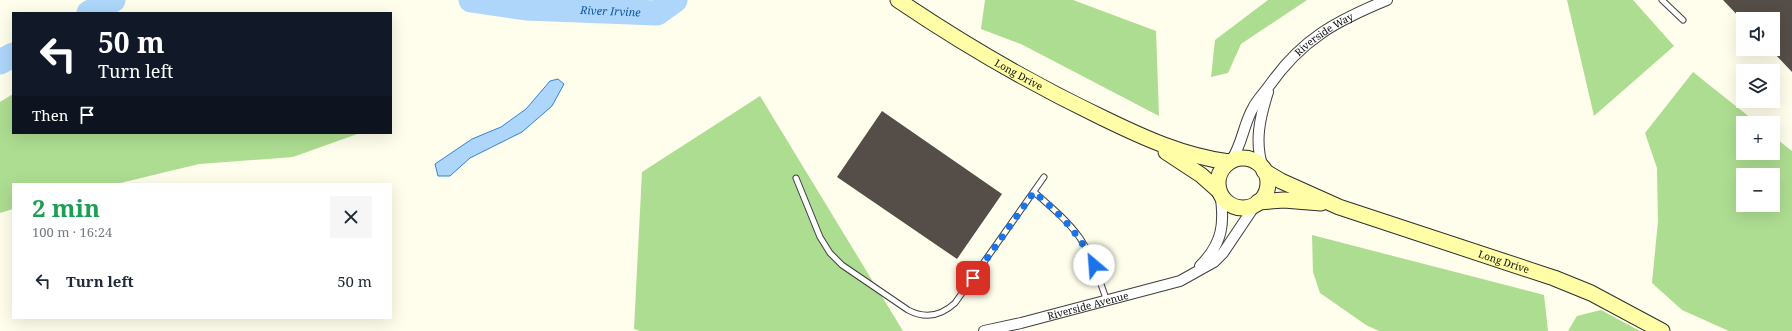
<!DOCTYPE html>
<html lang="en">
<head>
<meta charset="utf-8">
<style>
  :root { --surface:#fff; --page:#f6f6f7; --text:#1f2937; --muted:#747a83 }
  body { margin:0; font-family:"Noto Serif",serif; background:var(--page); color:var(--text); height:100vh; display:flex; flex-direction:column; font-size:15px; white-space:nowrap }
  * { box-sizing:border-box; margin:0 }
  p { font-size:13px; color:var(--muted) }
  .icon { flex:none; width:22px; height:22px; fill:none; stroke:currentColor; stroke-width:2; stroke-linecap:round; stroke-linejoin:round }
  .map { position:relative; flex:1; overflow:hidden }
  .panel { position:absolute; left:12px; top:183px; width:380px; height:136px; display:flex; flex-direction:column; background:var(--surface); border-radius:0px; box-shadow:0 4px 16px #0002 }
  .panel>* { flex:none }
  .hud { position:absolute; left:12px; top:12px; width:380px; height:122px; border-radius:0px; box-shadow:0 4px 16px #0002; background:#111827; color:#fff; overflow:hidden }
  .controls { position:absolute; left:1736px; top:12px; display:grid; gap:8px }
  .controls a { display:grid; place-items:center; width:44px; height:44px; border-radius:0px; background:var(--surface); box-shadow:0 4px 16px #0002; font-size:20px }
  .pin { position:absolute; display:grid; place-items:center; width:34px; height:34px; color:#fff; margin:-17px; border-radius:8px; box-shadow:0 2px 6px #0006 }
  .me { position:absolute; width:44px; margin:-22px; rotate:333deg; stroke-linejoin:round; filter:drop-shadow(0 0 3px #0008) }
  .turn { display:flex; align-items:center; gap:14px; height:84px; padding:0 20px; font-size:18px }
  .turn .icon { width:52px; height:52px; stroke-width:2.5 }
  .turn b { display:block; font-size:28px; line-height:34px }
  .then { display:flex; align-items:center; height:38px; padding:0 20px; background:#0003; gap:8px; font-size:15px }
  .round { display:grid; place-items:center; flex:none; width:42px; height:42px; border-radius:0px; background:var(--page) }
  .summary { display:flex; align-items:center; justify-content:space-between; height:68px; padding:0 20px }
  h1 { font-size:24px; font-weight:700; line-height:30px; color:#1e9e55 }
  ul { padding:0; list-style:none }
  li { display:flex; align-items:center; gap:12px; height:60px; padding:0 20px }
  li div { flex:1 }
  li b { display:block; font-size:15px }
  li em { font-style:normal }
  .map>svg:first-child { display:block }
  .forest { fill:#addd91; fill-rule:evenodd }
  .water { fill:#add6fa; stroke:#2f85d5 }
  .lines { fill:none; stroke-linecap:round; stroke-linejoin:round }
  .river { stroke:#add6fa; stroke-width:25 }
  .building { fill:#554e48 }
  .lane-casing { stroke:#3f3f3f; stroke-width:7 }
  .street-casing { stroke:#3f3f3f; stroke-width:12 }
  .secondary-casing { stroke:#2e2e2e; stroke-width:17 }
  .lane { stroke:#fff; stroke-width:5 }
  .street { stroke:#fff; stroke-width:10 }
  .secondary { stroke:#fffda6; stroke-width:15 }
  .route { stroke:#1a73e8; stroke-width:7; stroke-dasharray:0 12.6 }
  .labels { text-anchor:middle; stroke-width:4; stroke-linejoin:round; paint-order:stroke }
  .street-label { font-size:10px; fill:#0c0c0c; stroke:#fff }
  .water-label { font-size:11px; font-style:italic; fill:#0f56a4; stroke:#fff }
</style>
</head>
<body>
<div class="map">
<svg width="1792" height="331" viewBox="0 0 1792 331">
  <rect width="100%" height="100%" fill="#fffdeb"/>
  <path class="forest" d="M985,0H1073L1156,31L1159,116L1021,44L981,29Z
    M1268,0H1307L1241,44L1228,73L1211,77L1215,40Z
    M1567,0H1633L1674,46L1594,116Z
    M1693,72L1757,123H1743V153H1773V136L1792,151V331H1729L1682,310L1652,283L1658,221L1657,168L1645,133ZM1743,175H1773V205H1743Z
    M13,94V133H360L293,157L199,164L116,184H13V209L0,213V102Z
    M760,96L903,331H640L634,329L642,172Z
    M1312,235L1544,295L1548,331H1379L1366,325L1320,293L1313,272Z
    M1601,310L1640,331H1568L1577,316Z"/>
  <path class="water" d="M558,79L564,84L552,106L522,132L470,158L450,176H438L435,164L472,139L501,127L526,109L550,81Z"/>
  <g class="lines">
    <g class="river">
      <path id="s1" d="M471,0L526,8L657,13L675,0"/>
      <path d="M89,13L113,0"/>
      <path d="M0,62L13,55"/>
    </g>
  </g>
  <path class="building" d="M1723,0H1792V72L1773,52V19H1743V21Z
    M882,111L1002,194L957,259L837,177Z"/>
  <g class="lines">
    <defs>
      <path id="lane" d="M1662,0L1683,20
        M796,178L820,237L830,253L842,265L908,310C925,319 941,316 955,303L1044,177
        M1034,192C1050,206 1067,220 1080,238C1093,257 1099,280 1107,301"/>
      <g id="street">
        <path id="s2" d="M1231,161C1243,143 1243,125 1253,108C1257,100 1264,93 1269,86C1302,39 1336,21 1387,0"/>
        <path d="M1263,168C1254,142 1260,117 1268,92"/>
        <path d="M1200,266C1223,243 1225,223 1220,192"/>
        <path id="s3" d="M984,331L1021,323L1180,281L1214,262L1223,253L1256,204"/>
      </g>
      <g id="secondary">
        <path id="s4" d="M898,0C963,44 1030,83 1101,117C1142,137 1183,156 1229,162"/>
        <path d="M1166,152L1201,175L1219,191"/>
        <circle cx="1243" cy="183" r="25"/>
        <path id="s5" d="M1264,171L1281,181L1339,207L1554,278L1591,293L1662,331"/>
        <path d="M1258,202L1284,200L1321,203"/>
      </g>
    </defs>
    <use href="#lane" class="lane-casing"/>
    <use href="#street" class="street-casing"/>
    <use href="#secondary" class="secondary-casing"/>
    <use href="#lane" class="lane"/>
    <use href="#street" class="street"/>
    <use href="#secondary" class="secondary"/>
  </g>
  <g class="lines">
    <path class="route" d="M973,278L1034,192C1059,213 1080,234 1094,265"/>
  </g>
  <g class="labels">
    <g class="street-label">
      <text dy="4" stroke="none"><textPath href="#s2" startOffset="161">Riverside Way</textPath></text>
      <text dy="4" stroke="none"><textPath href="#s4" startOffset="142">Long Drive</textPath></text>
      <text dy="4" stroke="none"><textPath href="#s5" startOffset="257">Long Drive</textPath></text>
      <text dy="4" stroke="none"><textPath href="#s3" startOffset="107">Riverside Avenue</textPath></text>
    </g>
    <g class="water-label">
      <text dy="4" stroke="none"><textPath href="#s1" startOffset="140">River Irvine</textPath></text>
    </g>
  </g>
</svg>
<div class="controls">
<a><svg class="icon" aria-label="sound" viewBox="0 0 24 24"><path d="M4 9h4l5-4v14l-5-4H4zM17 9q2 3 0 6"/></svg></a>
<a><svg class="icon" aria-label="layers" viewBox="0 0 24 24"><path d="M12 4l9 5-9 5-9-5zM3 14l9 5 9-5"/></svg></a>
<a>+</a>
<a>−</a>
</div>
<div class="pin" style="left:973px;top:278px;background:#d93025"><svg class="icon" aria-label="arrive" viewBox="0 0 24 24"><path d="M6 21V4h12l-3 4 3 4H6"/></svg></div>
<svg class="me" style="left:1094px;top:265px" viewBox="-20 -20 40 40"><circle r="19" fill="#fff"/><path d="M0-13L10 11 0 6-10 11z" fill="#1a73e8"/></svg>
<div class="hud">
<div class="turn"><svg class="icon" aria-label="left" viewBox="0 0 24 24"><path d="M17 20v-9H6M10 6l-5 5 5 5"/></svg><div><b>50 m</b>Turn left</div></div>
<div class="then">Then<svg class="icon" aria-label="arrive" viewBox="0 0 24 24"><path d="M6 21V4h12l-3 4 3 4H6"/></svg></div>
</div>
<section class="panel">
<div class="summary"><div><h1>2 min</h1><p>100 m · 16:24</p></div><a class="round"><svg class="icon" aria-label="close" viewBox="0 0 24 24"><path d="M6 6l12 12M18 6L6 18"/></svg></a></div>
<ul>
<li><svg class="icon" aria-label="left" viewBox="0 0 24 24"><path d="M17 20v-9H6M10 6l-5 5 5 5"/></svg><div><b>Turn left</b></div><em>50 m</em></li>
</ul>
</section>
</div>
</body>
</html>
